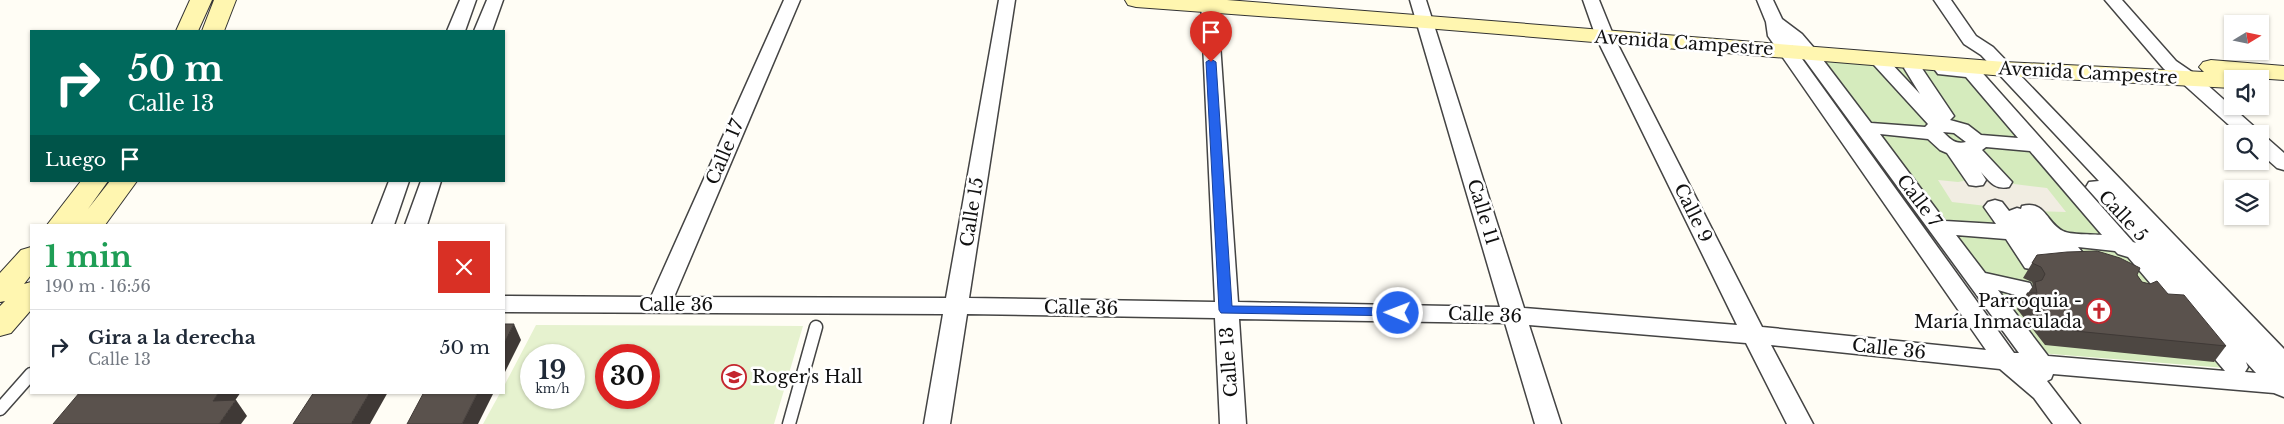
<!DOCTYPE html>
<html lang="es">
<head>
<meta charset="utf-8">
<style>
  :root { --surface:#fff; --page:#f6f6f7; --text:#1f2937; --muted:#747a83; --line:#e0e1e3 }
  body { margin:0; font-family:"Libre Baskerville",serif; background:var(--page); color:var(--text); height:100vh; display:flex; flex-direction:column; font-size:19px; white-space:nowrap }
  * { box-sizing:border-box; margin:0 }
  p { font-size:16px; color:var(--muted) }
  .icon { flex:none; width:28px; height:28px; fill:none; stroke:currentColor; stroke-width:2; stroke-linecap:round; stroke-linejoin:round }
  .map { position:relative; flex:1; overflow:hidden }
  .details { position:absolute; left:30px; top:224px; width:475px; height:170px; display:flex; flex-direction:column; background:var(--surface); border-radius:0px; box-shadow:0 1px 4px #0004 }
  .details>* { flex:none }
  .top-card { position:absolute; left:30px; top:30px; width:475px; height:152px; border-radius:0px; box-shadow:0 1px 4px #0004; background:#00695c; color:#fff; overflow:hidden }
  .needle { width:32px; rotate:80deg }
  .controls { position:absolute; left:2224px; top:15px; display:grid; gap:10px }
  .controls a { display:grid; place-items:center; width:45px; height:45px; border-radius:0px; background:var(--surface); box-shadow:0 1px 4px #0004; font-size:25px }
  .speed { position:absolute; left:520px; top:344px; display:flex; gap:10px; font-size:25px; font-weight:700; text-align:center }
  .speed>* { display:grid; place-content:center; width:65px; height:65px; border-radius:50%; background:var(--surface); box-shadow:0 1px 4px #0004; line-height:1 }
  .speed small { font-size:12px; font-weight:400 }
  .speed .limit { border:8px solid #d22; background:#fff; color:#111 }
  .pin { position:absolute; display:grid; place-items:center; width:42px; height:42px; color:#fff; margin:-51px -21px; border-radius:50% 50% 50% 0; rotate:-45deg; box-shadow:0 0 5px #0007 }
  .pin .icon { rotate:45deg }
  .me { position:absolute; width:55px; margin:-28px; rotate:271deg; stroke-linejoin:round; filter:drop-shadow(0 0 4px #0008) }
  .turn { display:flex; align-items:center; gap:18px; height:105px; padding:0 15px; font-size:22px }
  .turn .icon { width:65px; height:65px; stroke-width:2.5 }
  .turn b { display:block; font-size:35px; line-height:42px }
  .then { display:flex; align-items:center; height:48px; padding:0 15px; background:#0003; gap:10px; font-size:19px }
  .round { display:grid; place-items:center; flex:none; width:52px; height:52px; border-radius:0px; background:var(--page) }
  .headline { display:flex; align-items:center; justify-content:space-between; height:85px; padding:0 15px }
  h1 { font-size:30px; font-weight:800; line-height:38px; color:#1e9e55 }
  ul { padding:0; list-style:none }
  li { display:flex; align-items:center; gap:15px; height:75px; padding:0 15px; border-top:1px solid var(--line) }
  li div { flex:1 }
  li b { display:block; font-size:19px }
  li em { font-style:normal }
  .map>svg:first-child { display:block }
  .green { fill:#d5ebbd }
  .pitch { fill:#e6f2cf; fill-rule:evenodd }
  .plaza { fill:#f1ede2 }
  .lines { fill:none; stroke-linecap:round; stroke-linejoin:round }
  .lane-casing { stroke:#444; stroke-width:15 }
  .street-casing { stroke:#444; stroke-width:3 }
  .secondary-casing { stroke:#333; stroke-width:2 }
  .lane { stroke:#fff; stroke-width:12 }
  .street { fill:#fff; fill-rule:evenodd }
  .secondary { fill:#fff6b0; fill-rule:evenodd }
  .wall { fill:#4d4742 }
  .shaded-wall { fill:#3f3936 }
  .building { fill:#5a524d; stroke:#3f3936 }
  .route { fill:#2563eb; stroke:#184099 }
  .labels { text-anchor:middle; stroke-width:5; stroke-linejoin:round; paint-order:stroke }
  .street-label { font-size:18px; fill:#111; stroke:#fff }
  .poi-label { font-size:18px; fill:#111; stroke:#fff; text-anchor:end }
</style>
</head>
<body>
<div class="map">
<svg width="2284" height="424" viewBox="0 0 2284 424">
  <rect width="100%" height="100%" fill="#fffdf5"/>
  <path class="green" d="M1821,59L1975,69L2250,370L2039,353Z"/>
  <path class="pitch" d="M536,325L803,326L774,424H483L500,393L504,392V386ZM531,355H574V398H531ZM606,355H649V398H606Z"/>
  <path class="plaza" d="M1974,179L2047,188L2066,212L2030,211L1952,202L1938,180L1958,182Z"/>
  <g class="lines">
    <defs>
      <path id="lane" d="M0,409L31,374
        M789,424L816,327"/>
      <path id="street" d="M460,0H476L465,31H447Z
        M487,0H503L492,31H474Z
        M784,0H800L674,297L946,298L999,0H1015L969,298L1215,302L1201,0H1217L1238,302L1500,307L1410,0H1426L1524,308L1737,325L1596,37L1583,0H1599L1614,37L1762,327L1986,350L1768,36L1766,22L1757,0H1773L1782,19L1802,34L1814,48L1871,123L1925,127L1928,124L1874,65L1877,61L1883,60L1889,61L1920,94L1904,68L1907,64L1913,63L1919,64L1954,116L1950,120L1968,125L1981,135L2018,138L1966,77L1938,74L1935,70L1938,66L1944,64L1978,68L2133,242L2136,243L2086,187L2089,182L2099,181L1981,55L1964,44L1934,0H1951L1976,36L1993,47L2284,349V397L2274,393L2053,374L2051,379L2047,381L2080,424H2053L2034,398L2000,369L1771,345L1813,424H1787L1746,343L1529,325L1561,424H1535L1505,323L1239,319L1246,424H1220L1215,318L967,314L950,424H924L943,314L504,312V296L651,297ZM1792,45L1802,56L2019,353H2014ZM1943,132L1954,133L1966,142C1956,145 1950,139 1943,132ZM1880,134L1928,139L1940,150L1947,153L1969,185L1976,186L1983,185L1986,180L1981,172C1990,182 1995,190 2009,187L2012,182L1982,150L1986,147L2030,151L2102,235C2092,234 2070,235 2063,231C2046,223 2046,200 2022,206L2021,209L2017,208L2009,211L2002,202L1995,200L1988,202L1984,207L1996,224L1945,221ZM1956,235L2006,239L2025,268C2039,272 2054,264 2068,264C2074,264 2077,268 2086,265L2089,260L2078,247L2115,251L2118,254L2128,257L2225,371L2048,356L1998,290L2022,297L2030,295L2033,289L2030,283L1985,273ZM2246,362L2256,373L2245,372L2248,367Z
        M2105,0H2122L2176,61L2195,74L2258,130L2261,134L2260,135L2239,134L2181,82L2164,69Z
        M2260,136L2267,138L2284,153V170L2277,168L2260,153Z
        M389,181H409L394,225H372Z
        M421,181H441L427,225H405Z"/>
      <path id="secondary" d="M190,0H212L198,31H176Z
        M214,0H236L224,31H202Z
        M1125,0H1227L2005,62L2204,72L2199,67L2203,62L2211,60L2284,66V80L2241,77L2242,79H2232V88L2005,76L1425,28L1136,7L1128,5Z
        M81,181H108L88,209L110,181H137L105,225H76L78,222L76,225H47Z
        M31,247V275L24,284L31,282V310L11,333L0,336V306L5,301L0,302V273L21,250Z"/>
    </defs>
    <use href="#lane" class="lane-casing"/>
    <use href="#street" class="street-casing"/>
    <use href="#secondary" class="secondary-casing"/>
    <use href="#lane" class="lane"/>
    <use href="#street" class="street"/>
    <use href="#secondary" class="secondary"/>
  </g>
  <path class="wall" d="M2037,255L2137,275L2142,282L2168,294L2226,346L2214,362L2045,345L2017,309L2027,293H2028L2033,286L2032,282L2023,278Z"/>
  <path class="shaded-wall" d="M514,324L521,340L504,374V343Z
    M219,392H241L224,416L213,401Z
    M370,392H388L370,424H351Z
    M478,392H494L478,424H462Z
    M236,400L247,416L241,424H219Z"/>
  <path class="building" d="M2097,251L2120,258L2140,268L2137,275L2142,282L2150,284L2157,281L2168,294L2184,295L2226,346L2055,329L2027,293H2037L2035,282L2042,280L2045,274L2041,267L2032,263L2037,255L2067,252Z
    M504,324H514L504,343Z
    M80,392H219L213,401L236,400L219,424H53Z
    M314,392H370L351,424H293Z
    M424,392H478L462,424H407Z"/>
  <path class="route" d="M1211,59L1216,62L1232,306L1398,308L1405,313L1403,316L1221,313L1219,310L1206,62Z"/>
  <defs>
    <symbol id="church-ring" viewBox="-11 -11 22 22"><circle r="9.5" fill="#fff" stroke="#c4262e" stroke-width="1.5"/><path d="M-1.2-6h2.4v3.5h3.3v2.4h-3.3V6h-2.4V-.1h-3.3v-2.4h3.3Z" fill="#c4262e"/></symbol>
    <symbol id="school-ring" viewBox="-11 -11 22 22"><circle r="9.5" fill="#fff" stroke="#c4262e" stroke-width="1.5"/><path d="M0-5L7-2L0 1L-7-2ZM-4 1L0 2.5L4 1V4Q0 6-4 4Z" fill="#c4262e"/></symbol>
  </defs>
  <g fill-rule="evenodd">
    <use href="#church-ring" x="2085" y="297" width="28" height="28"/>
    <use href="#school-ring" x="720" y="363" width="28" height="28"/>
  </g>
  <g class="labels">
    <g class="street-label">
      <text transform="translate(1684 43) rotate(4)" y="6">Avenida Campestre</text>
      <text transform="translate(2088 73) rotate(3)" y="6">Avenida Campestre</text>
      <text transform="translate(725 152) rotate(-67)" y="6">Calle 17</text>
      <text transform="translate(1919 201) rotate(53)" y="6">Calle 7</text>
      <text transform="translate(972 212) rotate(-81)" y="6">Calle 15</text>
      <text transform="translate(1483 212) rotate(73)" y="6">Calle 11</text>
      <text transform="translate(1693 213) rotate(64)" y="6">Calle 9</text>
      <text transform="translate(2123 216) rotate(47)" y="6">Calle 5</text>
      <text x="676" y="311">Calle 36</text>
      <text transform="translate(1081 308) rotate(1)" y="6">Calle 36</text>
      <text transform="translate(1485 315) rotate(2)" y="6">Calle 36</text>
      <text transform="translate(1889 349) rotate(6)" y="6">Calle 36</text>
      <text transform="translate(1229 362) rotate(-94)" y="6">Calle 13</text>
    </g>
    <g class="poi-label">
      <text x="2082" y="307">Parroquia -<tspan x="2082" dy="21">María Inmaculada</tspan></text>
      <text x="752" y="383" text-anchor="start">Roger's Hall</text>
    </g>
  </g>
</svg>
<div class="controls">
<a><svg class="needle" viewBox="-14 -14 28 28"><path d="M0-13l5 13h-10z" fill="#e53935"/><path d="M0 13l5-13h-10z" fill="#747a83"/></svg></a>
<a><svg class="icon" aria-label="sound" viewBox="0 0 24 24"><path d="M4 9h4l5-4v14l-5-4H4zM17 9q2 3 0 6"/></svg></a>
<a><svg class="icon" aria-label="search" viewBox="0 0 24 24"><circle cx="10" cy="10" r="6"/><path d="M15 15l6 6"/></svg></a>
<a><svg class="icon" aria-label="layers" viewBox="0 0 24 24"><path d="M12 4l9 5-9 5-9-5zM3 14l9 5 9-5"/></svg></a>
</div>
<div class="speed"><div>19<small>km/h</small></div><div class="limit">30</div></div>
<div class="pin" style="left:1211px;top:62px;background:#d93025"><svg class="icon" aria-label="arrive" viewBox="0 0 24 24"><path d="M6 21V4h12l-3 4 3 4H6"/></svg></div>
<svg class="me" style="left:1398px;top:313px" viewBox="-20 -20 40 40"><circle r="17" fill="#2563eb" stroke="#fff" stroke-width="3"/><path d="M0-11L8 9 0 5-8 9z" fill="#fff"/></svg>
<div class="top-card">
<div class="turn"><svg class="icon" aria-label="right" viewBox="0 0 24 24"><path d="M7 20v-9h11M14 6l5 5-5 5"/></svg><div><b>50 m</b>Calle 13</div></div>
<div class="then">Luego<svg class="icon" aria-label="arrive" viewBox="0 0 24 24"><path d="M6 21V4h12l-3 4 3 4H6"/></svg></div>
</div>
<section class="details">
<div class="headline"><div><h1>1 min</h1><p>190 m · 16:56</p></div><a class="round" style="background:#d93025;color:#fff"><svg class="icon" aria-label="close" viewBox="0 0 24 24"><path d="M6 6l12 12M18 6L6 18"/></svg></a></div>
<ul>
<li><svg class="icon" aria-label="right" viewBox="0 0 24 24"><path d="M7 20v-9h11M14 6l5 5-5 5"/></svg><div><b>Gira a la derecha</b><p>Calle 13</p></div><em>50 m</em></li>
</ul>
</section>
</div>
</body>
</html>
